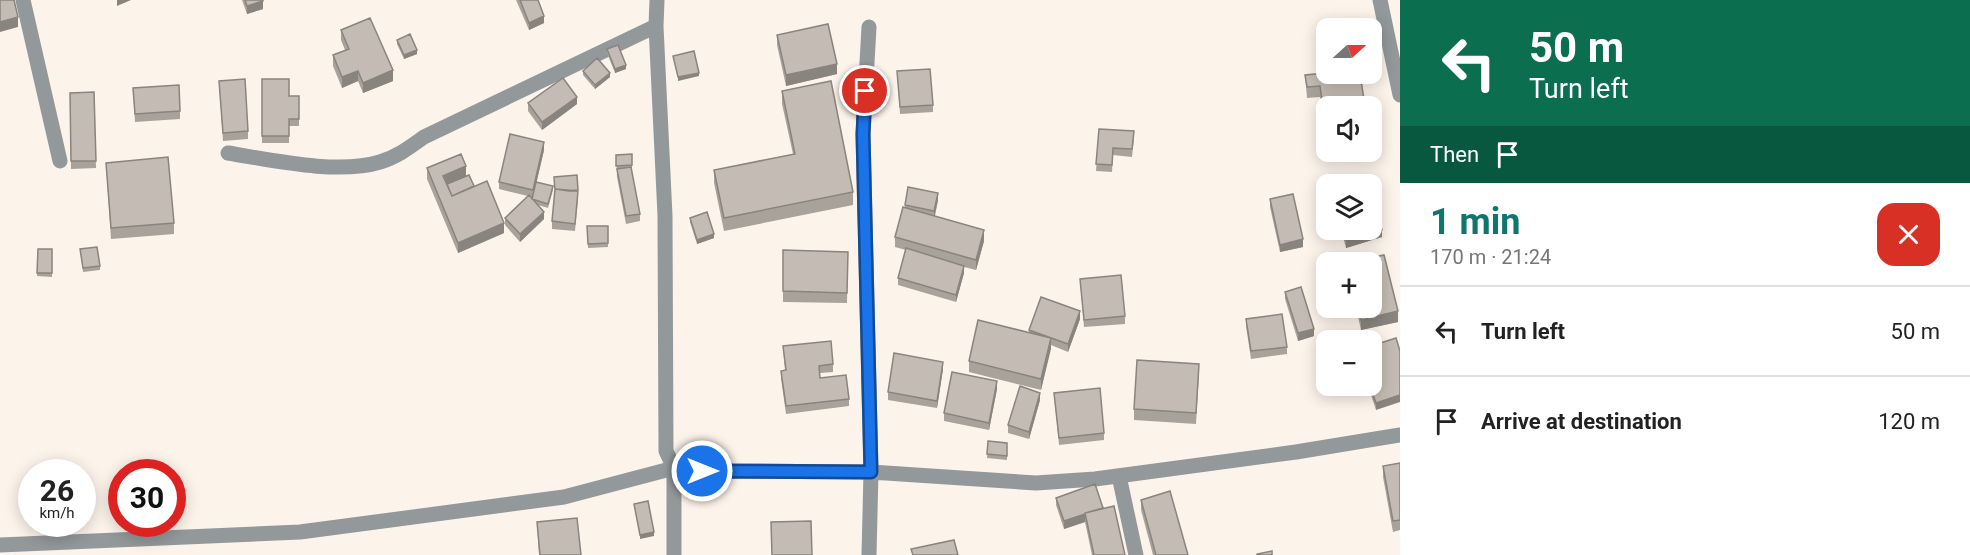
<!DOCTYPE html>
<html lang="en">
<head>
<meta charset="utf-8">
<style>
  :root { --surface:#fff; --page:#f2f2f2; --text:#222; --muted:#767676; --line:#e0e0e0; --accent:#0f766e }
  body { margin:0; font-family:Roboto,sans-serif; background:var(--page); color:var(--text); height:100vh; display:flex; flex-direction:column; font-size:22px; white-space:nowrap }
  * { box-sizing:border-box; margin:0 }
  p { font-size:20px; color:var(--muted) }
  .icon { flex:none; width:33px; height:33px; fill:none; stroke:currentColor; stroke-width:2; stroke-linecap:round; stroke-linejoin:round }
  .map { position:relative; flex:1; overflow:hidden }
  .sheet { display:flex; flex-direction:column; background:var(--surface); width:570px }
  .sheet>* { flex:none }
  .banner { background:#0b6e4f; color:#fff; overflow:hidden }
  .needle { width:39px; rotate:69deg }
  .fabs { position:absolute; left:1316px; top:18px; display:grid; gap:12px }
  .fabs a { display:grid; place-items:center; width:66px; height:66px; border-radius:12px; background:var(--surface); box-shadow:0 3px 15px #0003; font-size:30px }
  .speed { position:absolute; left:18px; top:459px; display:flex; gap:12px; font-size:30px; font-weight:700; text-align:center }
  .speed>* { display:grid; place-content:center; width:78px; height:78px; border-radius:50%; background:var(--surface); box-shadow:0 3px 15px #0003; line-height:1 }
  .speed small { font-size:15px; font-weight:400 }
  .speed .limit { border:9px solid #d22; background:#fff; color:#111 }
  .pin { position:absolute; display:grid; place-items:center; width:51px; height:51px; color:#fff; margin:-26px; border:3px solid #fff; border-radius:50%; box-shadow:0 2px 6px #0007 }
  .me { position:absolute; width:66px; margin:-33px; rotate:90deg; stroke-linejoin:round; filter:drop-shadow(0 0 4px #0008) }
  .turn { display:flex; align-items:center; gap:21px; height:126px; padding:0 30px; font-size:27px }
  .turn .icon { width:78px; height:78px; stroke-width:2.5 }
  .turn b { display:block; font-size:42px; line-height:51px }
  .then { display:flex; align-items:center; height:57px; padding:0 30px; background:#0003; gap:12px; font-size:22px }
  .round { display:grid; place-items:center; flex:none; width:63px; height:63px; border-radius:18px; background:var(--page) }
  .summary { display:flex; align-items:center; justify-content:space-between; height:102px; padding:0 30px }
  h1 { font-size:36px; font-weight:700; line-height:45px; color:var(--accent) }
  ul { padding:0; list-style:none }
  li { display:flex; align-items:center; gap:18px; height:90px; padding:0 30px; border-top:2px solid var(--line) }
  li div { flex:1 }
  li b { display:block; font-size:22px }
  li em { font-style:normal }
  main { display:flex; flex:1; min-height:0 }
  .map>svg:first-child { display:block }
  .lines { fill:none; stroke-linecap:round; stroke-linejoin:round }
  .minor { stroke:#93989a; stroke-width:15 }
  .wall { fill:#a9a29b }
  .shaded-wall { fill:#89847e }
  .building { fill:#c4bcb4; stroke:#89847e; stroke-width:1.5 }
  .route-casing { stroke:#114b97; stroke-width:15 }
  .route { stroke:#1a73e8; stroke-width:10 }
</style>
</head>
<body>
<main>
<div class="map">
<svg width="1400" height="555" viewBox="0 0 1400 555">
  <rect width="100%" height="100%" fill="#fcf3eb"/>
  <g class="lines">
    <path class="minor" d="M23,0L60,161
      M657,0L656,26L665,216L666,451L674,468L702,471L871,472L1036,483L1095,479L1296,452L1400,435
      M1380,0L1400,95
      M228,153C272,160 338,175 380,162C397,157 410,147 424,137L656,26
      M1119,476L1136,555
      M0,545L300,532L564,497L674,468V555
      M869,555L871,472L863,134L869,27"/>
  </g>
  <path class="wall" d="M242,0H263V9L247,14Z
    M516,0H538L544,23L529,30Z
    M341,30L393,81L363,93L358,81L342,88L333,66V55L345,50L341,40Z
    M777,35L837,74L786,86L777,45Z
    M397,40L417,54L404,59L397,44Z
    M607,49L626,69L615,73L607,53Z
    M583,71L610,77L595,89L583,75Z
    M897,71L933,105V112L900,114Z
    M1305,75L1365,106H1326V140L1320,97L1307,98Z
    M262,79L289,96H299V126H289V143H262Z
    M219,81L248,131V139L223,141Z
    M133,88L180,111V119L135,122Z
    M782,91L853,192V205L724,231L714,183V170L793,154L782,104Z
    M94,92L96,168L71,169L70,93Z
    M528,103L577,104L542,130L528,111Z
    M1099,129L1134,139L1132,157L1113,155L1112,172L1096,171Z
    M544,150L535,189L553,190L548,208L538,205L544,219L520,242L505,225V218L528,196L499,189V182Z
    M632,154V169H631L640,214V221L626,224L617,177L616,155Z
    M106,163L174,223V234L111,239Z
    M427,168L466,176L504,233L458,253L427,179Z
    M577,175L578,199L575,231L552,229V221Z
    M1270,199L1303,247L1280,252L1270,207Z
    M938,200L935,216L984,241L976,270L964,267V273L956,302L898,285V278L906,250L895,247V237L905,208V205Z
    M690,218L714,238L697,244L690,222Z
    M587,226H608V247L588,248Z
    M1341,230H1371L1382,237L1346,248Z
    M38,249H52V277L37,276Z
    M80,249L100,266V270L83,272Z
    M783,250L848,252L847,303L783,302Z
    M1080,279L1125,316V324L1084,327Z
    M1285,292L1314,336L1298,341L1285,299Z
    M1356,308H1371L1398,322L1361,330Z
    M1080,319L1068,352L1051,345L1041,390L969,372V361L1029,333V330Z
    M1246,319L1287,347V354L1251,359L1246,326Z
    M1396,338L1376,410L1368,386H1371Z
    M783,346L833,364V372L820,373V378L849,399V406L786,414L781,378V371L785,370Z
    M943,369L937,408L888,400V392Z
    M1199,374L1196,424L1134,420V409Z
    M997,389L989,430L944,421V413Z
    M1054,393L1104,433V440L1059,445Z
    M1040,400L1029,439L1008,433V425Z
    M988,441L1007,443V460L987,458Z
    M1400,463V530L1393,532L1383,477V466Z
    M1056,498L1103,509L1125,555H1092L1085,522L1064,529L1056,505Z
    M1141,500L1188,555H1153L1141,510Z
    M537,522L581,555H539Z"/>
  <path class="shaded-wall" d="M117,0H131L117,6Z
    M263,1V9L247,14V6Z
    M544,16V23L529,30V23Z
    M18,17V27L0,32V22Z
    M417,50V54L404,59V55Z
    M837,64V74L786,86V75Z
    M626,65V69L615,73V69Z
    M393,70V81L363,93V83Z
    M358,71V81L342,88V77Z
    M610,73V77L595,89V85Z
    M699,73V76L678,81V77Z
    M577,97V104L542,130V122Z
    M544,142V150L533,197V190Z
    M466,166V177L443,187V176Z
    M938,193V200L934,218V211Z
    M544,212V219L520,242V234Z
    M504,223V233L458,253V243Z
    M984,230V241L976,270V260Z
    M1382,230V237L1346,248V240Z
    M714,234V238L697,244V240Z
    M1303,239V247L1280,252V245Z
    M964,266V273L956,302V295Z
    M1080,311V319L1068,352V344Z
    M1398,311V322L1361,330V320Z
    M1314,329V336L1298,341V333Z
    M1051,338V349L1041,390V379Z
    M943,362V369L937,408V401Z
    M997,381V389L989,430V423Z
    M1040,393V400L1029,439V432Z
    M1400,395V402L1376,410V403Z
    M1085,514V522L1064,529V521Z
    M654,532V536L640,539V535Z"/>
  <path class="building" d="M0,0H14L18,17L0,22Z
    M245,0H263V1L247,6Z
    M520,0H538L544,16L529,23Z
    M370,18L393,70L363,83L358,71L342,77L333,55L349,49L341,30Z
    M828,24L837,64L786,75L777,35Z
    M410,34L417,50L404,55L397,40Z
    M618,45L626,65L615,69L607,49Z
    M694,51L699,73L678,77L673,56Z
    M597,58L610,73L595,85L583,71Z
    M930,69L933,105L900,107L897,71Z
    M1326,73V74H1360L1365,106H1326V129L1320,86L1307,87L1305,75Z
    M563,78L577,97L542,122L528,103Z
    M245,79L248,131L223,133L219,81Z
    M262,79H289V96H299V119H289V136H262Z
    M831,81L853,192L724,218L714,170L795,154L782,91Z
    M179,85L180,111L135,114L133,88Z
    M94,92L96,161H71L70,93Z
    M1099,129L1134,131L1132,149L1113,148L1112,165L1096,164Z
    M510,134L544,142L533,190L499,182Z
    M461,154L466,166L443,176L452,196L487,181L504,223L458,243L427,168Z
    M632,154V165L616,166V155Z
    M168,157L174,223L111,228L106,163Z
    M631,167L640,214L626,216L617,169Z
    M469,175L474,186L452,196L447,184Z
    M577,175L578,190L569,191L555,189V191L554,177Z
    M1366,176L1369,184H1336Z
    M536,182L553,186L548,204L532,199Z
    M908,187L938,193L934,211L905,205Z
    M555,189L578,191L575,224L552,221Z
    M1371,192L1382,230L1346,240L1343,230H1371Z
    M1293,194L1303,239L1280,245L1270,199Z
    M529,195L544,212L520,234L505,218Z
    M903,207L984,230L976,260L895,237Z
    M707,212L714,234L697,240L690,218Z
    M587,226H608V243L588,244Z
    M97,247L100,266L83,268L80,249Z
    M906,248L964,266L956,295L898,278Z
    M38,249H52V273H37Z
    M783,250L848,252L847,293L783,291Z
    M1384,255L1398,311L1361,320L1358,308H1371V262H1353Z
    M1121,275L1125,316L1084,320L1080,279Z
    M1301,287L1314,329L1298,333L1285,292Z
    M1041,297L1080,311L1068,344L1029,330Z
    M1282,314L1287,347L1251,351L1246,319Z
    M978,320L1051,338L1041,379L969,361Z
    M1396,338L1400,351V395L1376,403L1370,386L1371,346Z
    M831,341L833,364L819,366L820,378L846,375L849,399L786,406L781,371L786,370L783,346Z
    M894,353L943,362L937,401L888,392Z
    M1137,360L1199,364L1196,413L1134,409Z
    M952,372L997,381L989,423L944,413Z
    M1020,386L1040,393L1029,432L1008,425Z
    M1100,388L1104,433L1059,438L1054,393Z
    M988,441L1007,443V456L987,454Z
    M1400,463V520L1393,521L1383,466Z
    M1095,484L1103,508L1085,513V514L1064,521L1056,498Z
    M1170,491L1188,555H1156L1141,500Z
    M648,501L654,532L640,535L634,504Z
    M1114,506L1125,555H1094L1085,513Z
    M577,518L581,555H540L537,522Z
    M811,521L812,555H772L771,522Z
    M954,540L958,555H913L911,549Z
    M1272,551V555H1257V554Z"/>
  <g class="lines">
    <defs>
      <path id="route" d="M702,471L871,472L863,134L865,91"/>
    </defs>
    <use href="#route" class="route-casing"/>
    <use href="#route" class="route"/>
  </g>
</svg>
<div class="fabs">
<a><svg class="needle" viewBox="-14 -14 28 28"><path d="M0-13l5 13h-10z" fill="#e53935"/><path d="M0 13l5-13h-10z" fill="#767676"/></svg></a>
<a><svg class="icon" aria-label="sound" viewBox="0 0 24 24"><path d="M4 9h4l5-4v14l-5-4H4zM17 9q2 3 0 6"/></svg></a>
<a><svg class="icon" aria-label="layers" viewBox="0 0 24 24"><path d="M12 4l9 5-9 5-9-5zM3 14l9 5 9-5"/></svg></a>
<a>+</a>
<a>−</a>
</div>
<div class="speed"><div>26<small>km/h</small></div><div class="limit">30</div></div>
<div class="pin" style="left:865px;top:91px;background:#d93025"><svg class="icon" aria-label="arrive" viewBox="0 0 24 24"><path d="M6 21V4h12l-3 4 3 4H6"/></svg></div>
<svg class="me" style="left:702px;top:471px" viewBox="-20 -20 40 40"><circle r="17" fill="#1a73e8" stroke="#fff" stroke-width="3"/><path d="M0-11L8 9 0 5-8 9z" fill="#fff"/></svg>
</div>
<section class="sheet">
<div class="banner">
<div class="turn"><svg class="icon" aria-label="left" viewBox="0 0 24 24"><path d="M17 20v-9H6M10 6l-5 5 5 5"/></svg><div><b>50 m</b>Turn left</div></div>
<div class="then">Then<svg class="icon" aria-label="arrive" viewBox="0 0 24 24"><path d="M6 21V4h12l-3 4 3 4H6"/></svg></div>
</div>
<div class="summary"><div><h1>1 min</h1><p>170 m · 21:24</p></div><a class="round" style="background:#d93025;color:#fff"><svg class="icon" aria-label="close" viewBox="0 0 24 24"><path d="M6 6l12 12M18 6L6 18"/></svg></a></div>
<ul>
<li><svg class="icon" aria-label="left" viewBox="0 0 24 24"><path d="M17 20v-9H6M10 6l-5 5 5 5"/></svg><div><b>Turn left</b></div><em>50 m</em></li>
<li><svg class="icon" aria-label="arrive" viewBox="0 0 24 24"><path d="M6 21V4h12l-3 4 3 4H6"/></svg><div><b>Arrive at destination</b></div><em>120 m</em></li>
</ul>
</section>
</main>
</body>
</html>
